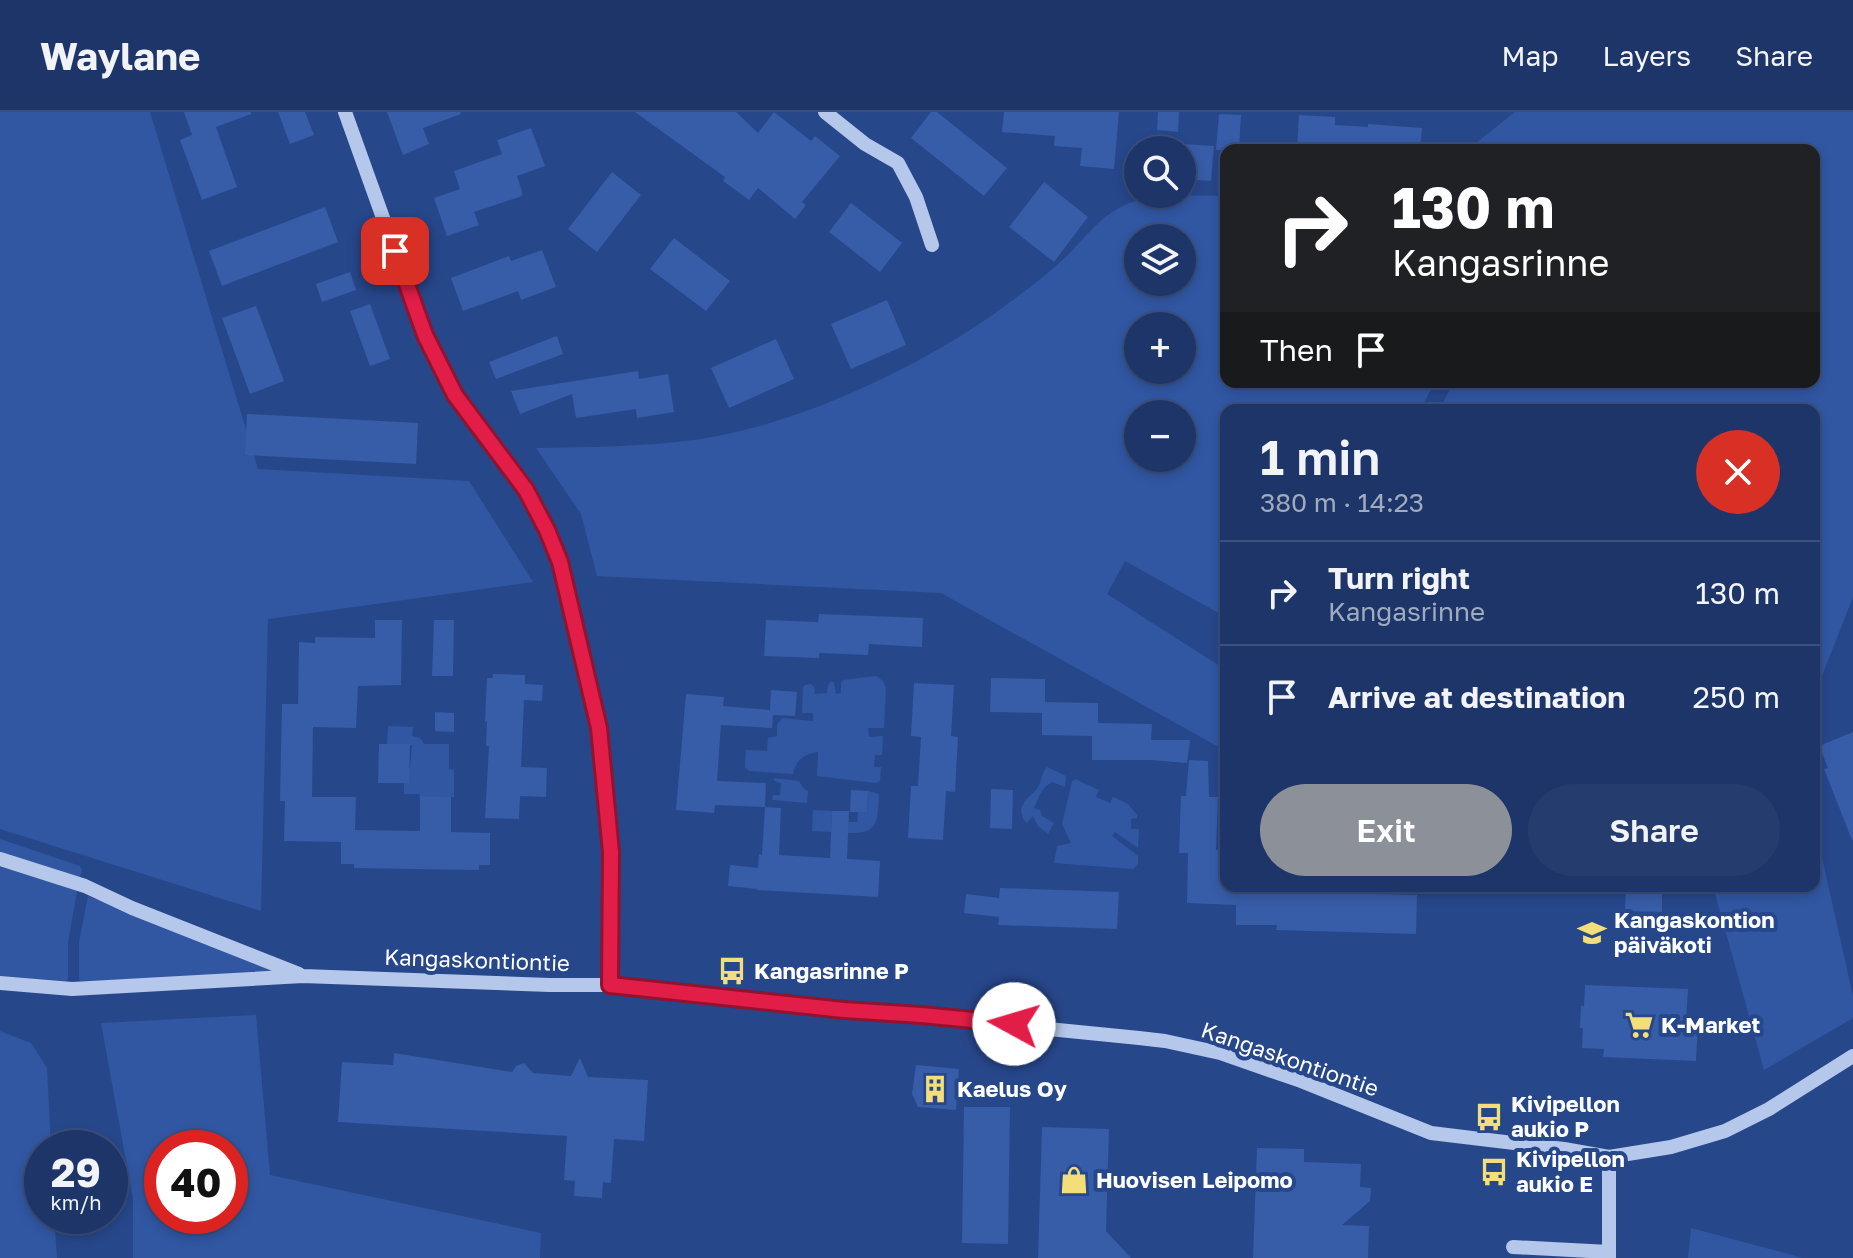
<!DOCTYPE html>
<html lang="en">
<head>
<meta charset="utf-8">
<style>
  :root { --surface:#1d3568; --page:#253d6e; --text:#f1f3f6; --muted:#a0abc0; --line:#3b507c; --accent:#8c9099 }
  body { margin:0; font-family:"Golos Text",sans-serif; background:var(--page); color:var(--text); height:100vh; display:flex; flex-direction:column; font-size:30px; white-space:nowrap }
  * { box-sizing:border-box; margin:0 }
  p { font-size:26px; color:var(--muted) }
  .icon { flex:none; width:44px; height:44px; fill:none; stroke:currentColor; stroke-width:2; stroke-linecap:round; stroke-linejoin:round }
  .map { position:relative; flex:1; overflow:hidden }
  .panel { position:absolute; left:1220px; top:292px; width:600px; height:488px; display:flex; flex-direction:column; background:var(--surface); border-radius:16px; box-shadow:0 4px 12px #0003,0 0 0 2px var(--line) }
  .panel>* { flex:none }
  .top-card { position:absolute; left:1220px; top:32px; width:600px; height:244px; border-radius:16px; box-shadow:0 4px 12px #0003,0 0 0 2px var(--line); background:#202124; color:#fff; overflow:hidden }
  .fabs { position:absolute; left:1124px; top:24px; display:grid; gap:16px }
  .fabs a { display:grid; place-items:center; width:72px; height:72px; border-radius:50%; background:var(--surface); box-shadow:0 4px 12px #0003,0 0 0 2px var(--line); font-size:40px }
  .speed { position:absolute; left:24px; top:1018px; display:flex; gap:16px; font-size:40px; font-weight:700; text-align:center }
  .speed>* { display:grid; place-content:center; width:104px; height:104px; border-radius:50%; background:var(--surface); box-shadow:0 4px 12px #0003,0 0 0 2px var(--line); line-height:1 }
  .speed small { font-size:20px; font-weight:400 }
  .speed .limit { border:12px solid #d22; background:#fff; color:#111 }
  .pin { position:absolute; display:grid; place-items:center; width:68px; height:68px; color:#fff; margin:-34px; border-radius:16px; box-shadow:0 4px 12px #0006 }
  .me { position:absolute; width:88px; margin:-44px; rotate:276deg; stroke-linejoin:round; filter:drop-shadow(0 0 6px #0008) }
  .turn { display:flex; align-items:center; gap:28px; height:168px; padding:0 40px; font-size:36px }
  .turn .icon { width:104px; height:104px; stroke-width:2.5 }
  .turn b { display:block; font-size:56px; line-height:68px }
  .then { display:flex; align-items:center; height:76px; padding:0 40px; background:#0003; gap:16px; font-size:30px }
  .round { display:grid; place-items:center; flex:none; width:84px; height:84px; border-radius:42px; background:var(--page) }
  .head { display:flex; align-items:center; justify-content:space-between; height:136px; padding:0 40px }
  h1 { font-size:48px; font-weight:600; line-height:60px }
  .action { display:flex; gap:16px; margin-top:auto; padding:16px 40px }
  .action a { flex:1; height:92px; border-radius:48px; background:var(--accent); color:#fff; font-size:32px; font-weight:600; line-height:92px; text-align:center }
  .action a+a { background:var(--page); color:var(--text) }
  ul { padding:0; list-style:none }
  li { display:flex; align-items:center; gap:24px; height:104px; padding:0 40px; border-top:2px solid var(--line) }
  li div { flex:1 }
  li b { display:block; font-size:30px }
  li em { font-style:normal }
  header { display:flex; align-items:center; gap:48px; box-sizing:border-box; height:112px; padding:0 40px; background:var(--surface); border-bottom:2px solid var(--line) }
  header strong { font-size:38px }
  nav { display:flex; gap:44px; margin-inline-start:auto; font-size:28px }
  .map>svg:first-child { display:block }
  .green { fill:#3157a3; fill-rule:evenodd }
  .building { fill:#375ca8 }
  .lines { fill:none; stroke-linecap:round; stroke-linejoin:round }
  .minor { stroke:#b5c7ea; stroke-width:14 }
  .route-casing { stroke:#92132f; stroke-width:20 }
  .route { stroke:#e11d48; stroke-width:14 }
  .labels { text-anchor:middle; stroke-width:8; stroke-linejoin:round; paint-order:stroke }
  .poi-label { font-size:22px; font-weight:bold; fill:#fff; stroke:#27478b; text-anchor:start }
  .street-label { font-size:22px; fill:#fff; stroke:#27478b }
</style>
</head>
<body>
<header>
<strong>Waylane</strong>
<nav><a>Map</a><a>Layers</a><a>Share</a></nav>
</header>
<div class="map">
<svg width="1853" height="1146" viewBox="0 0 1853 1146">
  <rect width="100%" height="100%" fill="#27478b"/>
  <path class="green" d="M0,0H150L258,357L469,369L533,470L268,507L261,799L0,717Z
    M1515,0H1853V485L1814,584V298H1439L1454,270H1814V38H1477L1476,31Z
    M1170,83L1226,84V270H1435L1420,298H1226V505L1125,449L1107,482L1226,558V639L941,481L597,464L581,402L536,336C589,335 641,335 694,328C795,314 915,258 998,199C1023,181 1047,163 1069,142C1086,124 1100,105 1123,94C1137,87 1154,85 1170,83ZM1138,126H1182V170H1138ZM1138,214H1182V258H1138ZM1138,302H1182V346H1138Z
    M876,564L883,569L886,576L884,616H868L869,625L883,624L882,643H875L874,655H881L880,669L876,671L817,664L818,640C805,641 795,649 793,662L749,659L745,655L746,638L767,639L768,626L777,624V613L782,606L813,609V601H802L803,576L805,573L811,572L814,575L815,582L827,581L828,574L830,570H834L836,582L841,581V571L843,568Z
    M388,614L413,615L412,624L420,626L424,632H449V657L454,658V685H420L419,682H404V656H410L412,633L387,632Z
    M1047,655L1066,664L1065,675L1052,670L1046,674L1040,682L1034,696L1040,698L1042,704L1054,711L1048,722L1038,714L1033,704L1027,711L1023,707L1021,698C1025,684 1032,685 1038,675C1042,668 1041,662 1047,655Z
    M774,666L799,669L803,676L808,679L807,691L772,688L773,683H780L781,671L774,669Z
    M1075,667L1099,678L1096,685L1110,691L1113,685L1128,692L1137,703V706L1131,707V717H1138L1139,719L1138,736L1115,720L1112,724L1138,744V752L1133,757L1054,751L1057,734L1071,731L1062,712L1072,669Z
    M868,679L879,682C877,709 880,722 848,721V710H857L858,700H867Z
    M813,698L832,699L831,720L812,719Z
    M1814,710L1853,884V906L1764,958L1713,774H1814Z
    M0,727L80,754L82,758L79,768L0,740Z
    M0,755L31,763L77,779L68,831V867L66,869L0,864Z
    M88,784L274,859L273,862L80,869L79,866V830Z
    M256,903L270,1063L541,1121L540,1146H133V1087L101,911ZM162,1036H230V1104H162Z
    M0,919L31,931L47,956L51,1036H42V1104H54L57,1146H0Z
    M1691,1116L1803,1146H1688Z"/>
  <path class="building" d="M184,0H251V2L216,15L237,75L202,88L180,28L192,23Z
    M278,0H305L314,23L290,32Z
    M387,0H460L461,2L423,16L429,32L403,43Z
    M635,0H736L758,21L774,0L811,29L815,24L840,44L802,90L806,93L795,107L758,76L749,88L723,69L725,65Z
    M931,0H937L1007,56L984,84L911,26Z
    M1004,0H1119L1114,57L1080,54L1082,36L1054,34L1055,24L1002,20Z
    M1158,0H1179L1178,20L1157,18Z
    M1219,2L1241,3L1239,38H1216Z
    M1299,3L1335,5V13L1368,15V12L1422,16L1420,38H1297Z
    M531,16L545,54L517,64L523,83L521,81L522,84L474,100L479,113L447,124L434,86L460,77L454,59L502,42L497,28Z
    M1182,32L1214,34L1211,69L1182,67Z
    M612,60L641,83L597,140L568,117Z
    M1044,70L1088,105L1054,150L1009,115Z
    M851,91L902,131L880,160L829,120Z
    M325,95L338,130L222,174L209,139Z
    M674,126L730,169L706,199L650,157Z
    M542,138L556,175L521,188L518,179L463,199L451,166L509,144L511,149Z
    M350,160L356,178L322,190L316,172Z
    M887,188L906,233L851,257L831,212Z
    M370,192L390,247L370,254L350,199Z
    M256,194L284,269L250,282L222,206Z
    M557,224L563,242L496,267L489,250Z
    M776,227L794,267L729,296L711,256Z
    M638,259L639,267L668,262L674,300L637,306L636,297L576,306L572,282L520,302L511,279Z
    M247,302L418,311L416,352L245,343Z
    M819,502L923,506L922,535L869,532L868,543L819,541V546L764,544L766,508L818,510Z
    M375,508H402L401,573L358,574L356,616L313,615L312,685H356L355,718L420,719V684L451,685V720L490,721V753H479V758L354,756V752H341V730L284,729L285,689H280L282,592H298L299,530L315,531V525L375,526Z
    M434,508H454L453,564H432Z
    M493,562L525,563V572L543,573L542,589L524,588L521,655L547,656L546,685L520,684L519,707L485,706L489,634H486L487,609L485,610L487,566H493Z
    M991,566L1045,567V590L1098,591V611L1152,612L1151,628H1190L1187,651L1151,648H1092V624L1042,623V601L990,600Z
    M914,571L954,573L951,624L958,625L955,680L946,679L943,728L908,726L911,674H918L921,625L911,624Z
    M771,578L797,580L795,604L773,603L772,616L721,613L717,669L766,671L765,695L781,696L779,743L830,746L832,699H849L847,747L880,749L878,785L757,778V777L728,774L730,753L758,756L759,742L762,743L765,695L715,693L714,701L676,698L686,582L724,585L723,594L770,598Z
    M435,600L454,601V620L435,619Z
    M1853,620V728H1852L1824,657L1828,656L1819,634Z
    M379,632H410L409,671H378Z
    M1189,648L1208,649L1209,685H1218L1216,738H1223L1222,774H1299V780L1417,783L1416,822L1276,818L1277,813H1236V793L1187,791L1188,741H1179L1181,684H1186Z
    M991,677L1013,678L1012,717L990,716Z
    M851,678L868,679L867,700H850Z
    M1626,774H1662V800L1625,799Z
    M1000,776L1119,780L1117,817L998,813L999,805L964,801L966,782L999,786Z
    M1585,873L1688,877L1686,910H1698L1696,949L1603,945L1604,937L1582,936L1583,916H1580L1581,894H1584Z
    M394,941L512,960L516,954L524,951L533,961L571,964L580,946L588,965L648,968L644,1029L614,1027L611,1071L603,1070L602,1086L574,1084L575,1069L564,1068L567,1024L338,1010L342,950L393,953Z
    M916,953L959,957L956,998L918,995L912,982Z
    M964,995H1010L1008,1132L962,1131Z
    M1042,1015L1109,1017L1106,1119L1131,1146H1038Z
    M1257,1036L1304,1037V1050L1361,1052L1360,1075L1371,1076L1370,1089L1342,1113L1369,1114L1368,1146H1253Z"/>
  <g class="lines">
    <path class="minor" d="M345,0L425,223L455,283L526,378L547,418L560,450L599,616L611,740L610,873
      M825,0L865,32L898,51L916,85L932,133
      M0,747L85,774L132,796L299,862
      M0,871L72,877L303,864L550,873H610L1139,926L1165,929L1220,941L1301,969L1431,1021L1564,1037L1609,1045L1671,1035L1725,1019L1769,997L1853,944
      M1513,1135L1609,1140
      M1609,1146V1045"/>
  </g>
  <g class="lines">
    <defs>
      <path id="route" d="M395,139L425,223L455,283L526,378L547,418L560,450L599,616L611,740L610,873L844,898L921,903L1014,912"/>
    </defs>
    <use href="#route" class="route-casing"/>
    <use href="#route" class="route"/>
  </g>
  <defs>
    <symbol id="school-bare" viewBox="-9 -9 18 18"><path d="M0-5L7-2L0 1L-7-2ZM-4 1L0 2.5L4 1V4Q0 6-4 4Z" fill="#f3de7a" stroke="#27478b" stroke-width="2.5" paint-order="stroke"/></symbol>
    <symbol id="bus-bare" viewBox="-9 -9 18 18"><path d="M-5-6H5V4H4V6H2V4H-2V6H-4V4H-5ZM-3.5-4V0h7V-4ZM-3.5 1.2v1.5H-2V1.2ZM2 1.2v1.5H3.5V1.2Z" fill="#f3de7a" stroke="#27478b" stroke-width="2.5" paint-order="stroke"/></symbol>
    <symbol id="supermarket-bare" viewBox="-9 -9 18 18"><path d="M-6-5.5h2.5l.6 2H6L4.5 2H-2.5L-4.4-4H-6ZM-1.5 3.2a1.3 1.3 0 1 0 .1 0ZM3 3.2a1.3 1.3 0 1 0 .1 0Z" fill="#f3de7a" stroke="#27478b" stroke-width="2.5" paint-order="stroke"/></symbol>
    <symbol id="building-bare" viewBox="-9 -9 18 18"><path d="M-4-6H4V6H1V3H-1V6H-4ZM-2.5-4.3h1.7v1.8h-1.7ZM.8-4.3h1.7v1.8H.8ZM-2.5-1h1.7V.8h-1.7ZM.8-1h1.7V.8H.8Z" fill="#f3de7a" stroke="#27478b" stroke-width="2.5" paint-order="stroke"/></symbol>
    <symbol id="shop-bare" viewBox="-9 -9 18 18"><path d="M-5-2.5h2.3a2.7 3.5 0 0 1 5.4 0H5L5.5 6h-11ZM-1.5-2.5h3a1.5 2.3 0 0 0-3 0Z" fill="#f3de7a" stroke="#27478b" stroke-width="2.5" paint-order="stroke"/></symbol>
  </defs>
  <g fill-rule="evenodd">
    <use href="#school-bare" x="1572" y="801" width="40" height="40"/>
    <use href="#bus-bare" x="712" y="839" width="40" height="40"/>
    <use href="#supermarket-bare" x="1619" y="893" width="40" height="40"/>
    <use href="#building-bare" x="915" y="957" width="40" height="40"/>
    <use href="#bus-bare" x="1469" y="985" width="40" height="40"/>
    <use href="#bus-bare" x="1474" y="1040" width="40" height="40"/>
    <use href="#shop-bare" x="1054" y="1048" width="40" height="40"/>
  </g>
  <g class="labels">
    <g class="poi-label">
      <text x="1614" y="816">Kangaskontion<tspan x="1614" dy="25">päiväkoti</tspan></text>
      <text x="754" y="867">Kangasrinne P</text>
      <text x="1661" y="921">K-Market</text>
      <text x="957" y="985">Kaelus Oy</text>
      <text x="1511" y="1000">Kivipellon<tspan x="1511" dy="25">aukio P</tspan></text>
      <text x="1516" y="1055">Kivipellon<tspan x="1516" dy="25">aukio E</tspan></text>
      <text x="1096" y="1076">Huovisen Leipomo</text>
    </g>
    <g class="street-label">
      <text transform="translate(477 848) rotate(2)" y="8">Kangaskontiontie</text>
      <text transform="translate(1290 947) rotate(19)" y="8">Kangaskontiontie</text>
    </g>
  </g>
</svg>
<div class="fabs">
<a><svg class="icon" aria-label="search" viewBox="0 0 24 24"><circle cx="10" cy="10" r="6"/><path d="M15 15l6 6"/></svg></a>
<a><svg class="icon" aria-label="layers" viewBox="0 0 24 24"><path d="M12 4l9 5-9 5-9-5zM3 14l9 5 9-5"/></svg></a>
<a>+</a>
<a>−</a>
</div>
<div class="speed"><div>29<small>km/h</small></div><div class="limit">40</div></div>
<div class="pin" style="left:395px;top:139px;background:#d93025"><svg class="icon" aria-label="arrive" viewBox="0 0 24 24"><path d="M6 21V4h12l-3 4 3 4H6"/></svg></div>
<svg class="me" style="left:1014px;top:912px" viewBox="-20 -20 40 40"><circle r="19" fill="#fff"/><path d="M0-13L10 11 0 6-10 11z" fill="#e11d48"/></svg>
<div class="top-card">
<div class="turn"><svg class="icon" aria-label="right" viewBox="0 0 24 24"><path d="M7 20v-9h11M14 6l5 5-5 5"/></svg><div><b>130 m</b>Kangasrinne</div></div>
<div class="then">Then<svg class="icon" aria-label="arrive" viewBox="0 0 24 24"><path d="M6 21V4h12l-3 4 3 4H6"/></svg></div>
</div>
<section class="panel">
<div class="head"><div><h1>1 min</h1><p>380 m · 14:23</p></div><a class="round" style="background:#d93025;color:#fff"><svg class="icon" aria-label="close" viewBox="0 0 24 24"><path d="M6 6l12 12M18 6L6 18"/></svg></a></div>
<ul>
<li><svg class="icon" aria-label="right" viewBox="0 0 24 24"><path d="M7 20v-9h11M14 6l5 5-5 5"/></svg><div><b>Turn right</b><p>Kangasrinne</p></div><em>130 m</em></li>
<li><svg class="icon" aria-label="arrive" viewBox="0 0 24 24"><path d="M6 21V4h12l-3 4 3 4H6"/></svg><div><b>Arrive at destination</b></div><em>250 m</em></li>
</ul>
<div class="action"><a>Exit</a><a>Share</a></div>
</section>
</div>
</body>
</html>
